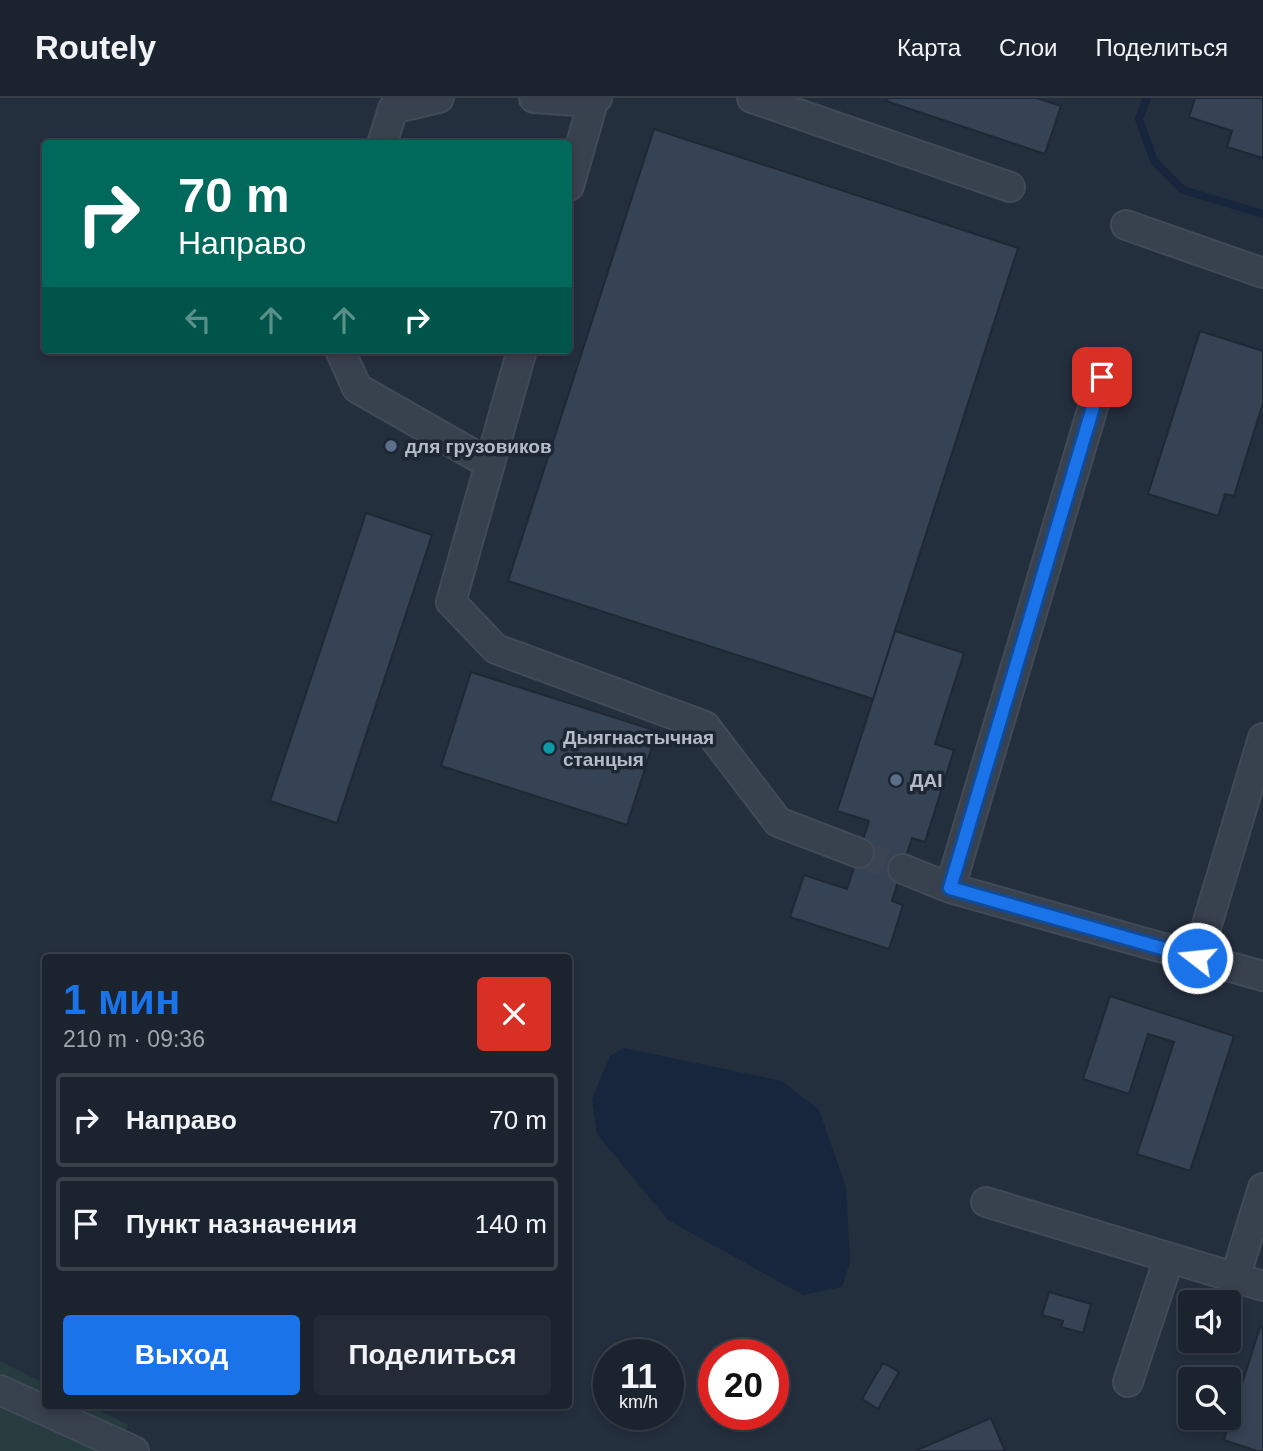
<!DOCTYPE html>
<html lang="ru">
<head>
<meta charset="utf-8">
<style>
  :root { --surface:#1b232e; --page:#242b36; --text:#f1f3f6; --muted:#a0a4aa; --line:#39404a; --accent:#1a73e8 }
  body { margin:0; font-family:Helvetica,sans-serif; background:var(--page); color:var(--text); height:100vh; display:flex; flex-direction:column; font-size:26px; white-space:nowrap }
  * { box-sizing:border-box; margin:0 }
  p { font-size:23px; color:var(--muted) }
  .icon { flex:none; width:38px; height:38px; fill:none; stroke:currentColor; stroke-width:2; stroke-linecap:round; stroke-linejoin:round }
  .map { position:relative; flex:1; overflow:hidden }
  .side { position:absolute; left:42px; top:856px; width:530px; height:455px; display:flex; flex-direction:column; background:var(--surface); border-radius:7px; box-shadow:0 4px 10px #0003,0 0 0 2px var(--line) }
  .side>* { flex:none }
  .top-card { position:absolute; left:42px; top:42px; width:530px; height:214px; border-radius:7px; box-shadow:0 4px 10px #0003,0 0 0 2px var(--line); background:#00695c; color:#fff; overflow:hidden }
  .fabs { position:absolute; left:1178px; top:1192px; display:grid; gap:14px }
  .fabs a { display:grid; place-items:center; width:63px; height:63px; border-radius:7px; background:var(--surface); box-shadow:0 4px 10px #0003,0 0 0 2px var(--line); font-size:35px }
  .speed { position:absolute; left:593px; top:1241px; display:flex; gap:14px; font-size:35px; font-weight:700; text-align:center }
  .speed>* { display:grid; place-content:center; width:91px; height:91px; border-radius:50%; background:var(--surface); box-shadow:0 4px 10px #0003,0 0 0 2px var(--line); line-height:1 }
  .speed small { font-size:18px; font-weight:400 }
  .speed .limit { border:10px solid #d22; background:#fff; color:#111 }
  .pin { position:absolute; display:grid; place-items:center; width:60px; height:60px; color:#fff; margin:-30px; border-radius:14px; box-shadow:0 4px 10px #0006 }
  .me { position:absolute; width:77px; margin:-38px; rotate:286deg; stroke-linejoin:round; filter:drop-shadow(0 0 5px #0008) }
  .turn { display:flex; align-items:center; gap:24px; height:147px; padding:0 21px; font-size:32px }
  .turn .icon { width:91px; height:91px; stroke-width:2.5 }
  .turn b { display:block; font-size:49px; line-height:60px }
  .lanes { display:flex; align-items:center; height:66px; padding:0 21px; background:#0003; justify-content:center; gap:35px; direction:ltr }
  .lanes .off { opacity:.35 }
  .round { display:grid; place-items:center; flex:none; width:74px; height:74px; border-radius:7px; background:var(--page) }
  .summary { display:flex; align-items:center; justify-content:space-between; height:119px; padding:0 21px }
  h1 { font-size:42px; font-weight:700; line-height:52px; color:var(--accent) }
  .primary-button { display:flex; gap:14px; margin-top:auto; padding:14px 21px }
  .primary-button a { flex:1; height:80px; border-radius:7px; background:var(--accent); color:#fff; font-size:28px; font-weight:700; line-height:80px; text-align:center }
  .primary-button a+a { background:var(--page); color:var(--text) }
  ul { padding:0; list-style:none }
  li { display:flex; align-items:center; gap:21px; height:94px; margin:0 14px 10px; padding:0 7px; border:4px solid var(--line); border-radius:7px }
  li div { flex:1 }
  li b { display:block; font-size:26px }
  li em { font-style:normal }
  header { display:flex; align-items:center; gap:42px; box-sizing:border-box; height:98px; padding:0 35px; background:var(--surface); border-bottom:2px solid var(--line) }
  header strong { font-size:33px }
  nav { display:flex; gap:38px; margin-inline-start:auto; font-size:24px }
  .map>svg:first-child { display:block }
  .green { fill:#263c3f }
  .water { fill:#17263c }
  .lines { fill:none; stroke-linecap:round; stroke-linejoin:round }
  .stream { stroke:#17263c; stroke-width:8 }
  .building { fill:#364354; stroke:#1f2835; stroke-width:2 }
  .minor-tunnel { stroke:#3a4453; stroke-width:28; stroke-dasharray:28 14; stroke-linecap:butt }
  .minor-casing { stroke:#414a57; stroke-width:32 }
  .minor { stroke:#38414e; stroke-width:28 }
  .route-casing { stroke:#114b97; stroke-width:18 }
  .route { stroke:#1a73e8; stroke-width:12 }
  .service-dot { fill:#5c6f8a; stroke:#1d2633; stroke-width:2.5 }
  .culture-dot { fill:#0f9aa8; stroke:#1d2633; stroke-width:2.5 }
  .labels { text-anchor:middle; stroke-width:7; stroke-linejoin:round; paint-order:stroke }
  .poi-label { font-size:19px; font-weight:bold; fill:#b4bcc9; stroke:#1d2633; text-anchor:start }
</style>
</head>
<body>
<header>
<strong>Routely</strong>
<nav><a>Карта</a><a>Слои</a><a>Поделиться</a></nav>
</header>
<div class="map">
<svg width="1263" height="1353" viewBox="0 0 1263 1353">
  <rect width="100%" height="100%" fill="#242f3e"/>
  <path class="green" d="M0,1263L45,1286L46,1307H89L128,1327L120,1353H0Z"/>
  <path class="water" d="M624,950L782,983L819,1012L846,1089L850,1164L842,1189L803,1197L668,1122L597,1036L592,1001L610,958Z"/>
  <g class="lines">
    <path class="stream" d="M1147,0L1139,21L1154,63L1183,92L1263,116"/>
  </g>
  <path class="building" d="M887,0H1036L1061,8L1045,56L886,3Z
    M1195,0H1263V60L1227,49L1232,33L1189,19Z
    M654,31L1018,150L873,601L508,483Z
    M1200,233L1263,253V305L1234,398L1225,396L1218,418L1148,396Z
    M366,415L432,437L337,725L270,703Z
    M895,533L964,555L935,646L954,652L925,744L912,740L892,803L903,807L889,851L790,819L804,777L847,791L869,723L837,713Z
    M471,574L657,633L627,727L441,668Z
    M1110,898L1234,938L1190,1073L1137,1056L1174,944L1148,936L1129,996L1083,981Z
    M1049,1194L1091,1206L1083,1235L1061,1229L1063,1223L1042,1217Z
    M1260,1229L1263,1230V1353H1257L1224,1342Z
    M883,1265L899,1274L878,1311L862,1301Z
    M991,1320L1005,1353H915Z"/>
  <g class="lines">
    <path class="minor-tunnel" d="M859,755L903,771"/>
    <defs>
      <path id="minor" d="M534,0L593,4
        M752,0L1010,89
        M382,46L393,11L439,0
        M569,88L593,4L597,0
        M1126,127L1263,175
        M340,252L357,290L490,366
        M522,252L451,504L496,551L705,628L778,724L859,755
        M903,771L950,790L1263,878
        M950,790L1102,279
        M1197,860L1263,640
        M986,1104L1263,1188
        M1235,1180L1263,1090
        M1128,1284L1169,1160
        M0,1292L134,1353"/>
    </defs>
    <use href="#minor" class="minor-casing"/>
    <use href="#minor" class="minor"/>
  </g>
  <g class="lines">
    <defs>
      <path id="route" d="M1102,279L950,790L1197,860"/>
    </defs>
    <use href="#route" class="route-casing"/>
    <use href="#route" class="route"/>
  </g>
  <g class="service-dot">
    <circle cx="391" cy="348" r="7"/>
    <circle cx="896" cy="682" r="7"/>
  </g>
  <circle class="culture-dot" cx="549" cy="650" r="7"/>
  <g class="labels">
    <g class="poi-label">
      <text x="405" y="355">для грузовиков</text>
      <text x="563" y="646">Дыягнастычная<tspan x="563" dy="22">станцыя</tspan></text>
      <text x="910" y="689">ДАІ</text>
    </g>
  </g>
</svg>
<div class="fabs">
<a><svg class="icon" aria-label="sound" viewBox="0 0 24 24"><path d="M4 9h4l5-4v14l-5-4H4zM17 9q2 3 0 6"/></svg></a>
<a><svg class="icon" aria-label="search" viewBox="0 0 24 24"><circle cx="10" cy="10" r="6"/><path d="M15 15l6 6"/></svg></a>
</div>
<div class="speed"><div>11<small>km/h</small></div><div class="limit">20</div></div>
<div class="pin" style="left:1102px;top:279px;background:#d93025"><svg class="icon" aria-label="arrive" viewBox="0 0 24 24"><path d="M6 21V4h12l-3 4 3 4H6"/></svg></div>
<svg class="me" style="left:1197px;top:860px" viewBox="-20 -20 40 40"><circle r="17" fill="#1a73e8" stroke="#fff" stroke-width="3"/><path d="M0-11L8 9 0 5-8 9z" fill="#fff"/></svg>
<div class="top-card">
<div class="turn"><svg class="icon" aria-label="right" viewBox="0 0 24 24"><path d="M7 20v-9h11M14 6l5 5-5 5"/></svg><div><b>70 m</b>Направо</div></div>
<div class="lanes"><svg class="icon off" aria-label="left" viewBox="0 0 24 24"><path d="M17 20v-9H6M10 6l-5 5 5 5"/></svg><svg class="icon off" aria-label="ahead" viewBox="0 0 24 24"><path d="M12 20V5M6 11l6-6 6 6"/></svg><svg class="icon off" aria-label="ahead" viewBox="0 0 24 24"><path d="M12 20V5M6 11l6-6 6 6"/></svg><svg class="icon" aria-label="right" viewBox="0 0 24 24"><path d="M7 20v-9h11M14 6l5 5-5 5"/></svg></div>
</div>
<section class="side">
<div class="summary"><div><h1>1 мин</h1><p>210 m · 09:36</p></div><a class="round" style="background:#d93025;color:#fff"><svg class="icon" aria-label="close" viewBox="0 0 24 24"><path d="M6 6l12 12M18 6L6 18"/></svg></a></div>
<ul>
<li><svg class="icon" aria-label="right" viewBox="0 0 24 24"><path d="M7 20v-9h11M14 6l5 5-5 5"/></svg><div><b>Направо</b></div><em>70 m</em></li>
<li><svg class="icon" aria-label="arrive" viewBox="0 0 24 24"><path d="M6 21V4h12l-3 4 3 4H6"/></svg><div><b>Пункт назначения</b></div><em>140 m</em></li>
</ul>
<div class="primary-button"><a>Выход</a><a>Поделиться</a></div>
</section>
</div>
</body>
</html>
